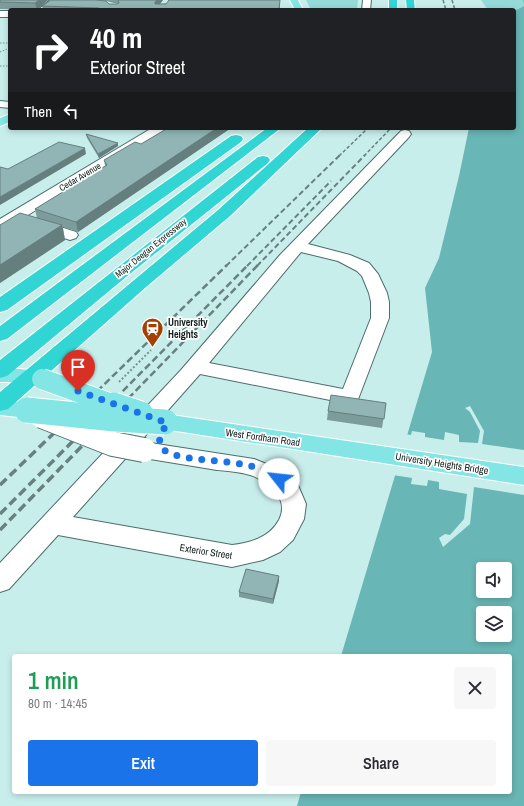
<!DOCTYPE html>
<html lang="en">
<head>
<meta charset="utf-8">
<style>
  :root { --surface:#fff; --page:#f7f7f7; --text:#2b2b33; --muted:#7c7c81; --accent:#1a73e8 }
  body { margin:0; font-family:"Archivo Narrow",sans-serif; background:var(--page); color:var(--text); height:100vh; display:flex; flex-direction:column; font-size:15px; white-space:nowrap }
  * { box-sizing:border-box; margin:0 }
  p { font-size:13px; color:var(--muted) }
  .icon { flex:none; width:22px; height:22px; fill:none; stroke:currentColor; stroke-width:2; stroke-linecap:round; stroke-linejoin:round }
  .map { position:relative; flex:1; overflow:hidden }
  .details { position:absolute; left:12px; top:654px; width:500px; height:140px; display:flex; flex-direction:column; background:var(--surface); border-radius:4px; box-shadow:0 2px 6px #0003 }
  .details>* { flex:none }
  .top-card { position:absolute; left:8px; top:8px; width:508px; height:122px; border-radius:4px; box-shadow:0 2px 6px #0003; background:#202124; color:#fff; overflow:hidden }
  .buttons { position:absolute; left:476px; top:562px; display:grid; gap:8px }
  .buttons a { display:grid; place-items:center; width:36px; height:36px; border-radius:4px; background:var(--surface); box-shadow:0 2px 6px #0003; font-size:20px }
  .pin { position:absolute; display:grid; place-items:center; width:34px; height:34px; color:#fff; margin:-41px -17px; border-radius:50% 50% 50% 0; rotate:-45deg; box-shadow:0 0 4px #0007 }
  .pin .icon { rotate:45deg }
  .me { position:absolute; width:44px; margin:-22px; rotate:299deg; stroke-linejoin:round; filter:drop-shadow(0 0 3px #0008) }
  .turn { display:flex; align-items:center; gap:14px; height:84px; padding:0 16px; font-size:18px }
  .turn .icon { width:52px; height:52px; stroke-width:2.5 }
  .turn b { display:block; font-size:28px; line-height:34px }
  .then { display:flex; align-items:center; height:38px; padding:0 16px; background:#0003; gap:8px; font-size:15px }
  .round { display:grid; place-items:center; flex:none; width:42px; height:42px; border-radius:4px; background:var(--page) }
  .head { display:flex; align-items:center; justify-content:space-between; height:68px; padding:0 16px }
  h1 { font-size:24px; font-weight:600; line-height:30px; color:#1e9e55 }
  .cta { display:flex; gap:8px; margin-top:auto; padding:8px 16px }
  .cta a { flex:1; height:46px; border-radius:4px; background:var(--accent); color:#fff; font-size:16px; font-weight:600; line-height:46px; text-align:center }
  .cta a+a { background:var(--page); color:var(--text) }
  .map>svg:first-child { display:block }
  .green { fill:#95dad8 }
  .water { fill:#68b6b5; fill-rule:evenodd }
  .pier { fill:#c8eeec }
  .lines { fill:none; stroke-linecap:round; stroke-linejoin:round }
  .minor-casing { stroke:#4c6e6d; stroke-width:2 }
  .major-casing { stroke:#fff; stroke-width:2 }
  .highway-casing { stroke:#fff; stroke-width:2 }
  .path-far1 { stroke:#789492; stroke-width:1; stroke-dasharray:1.5 1.5; stroke-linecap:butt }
  .path { stroke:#789492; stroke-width:2; stroke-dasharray:2 2; stroke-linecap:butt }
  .minor { fill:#fff; fill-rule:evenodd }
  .major { fill:#83e6e5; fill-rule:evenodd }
  .highway { fill:#31d5d3; fill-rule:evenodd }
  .rail-far3 { stroke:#67817f; stroke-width:1.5; stroke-dasharray:3.5 2; stroke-linecap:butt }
  .rail-far2 { stroke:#67817f; stroke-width:2; stroke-dasharray:5.5 3; stroke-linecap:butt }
  .rail-far1 { stroke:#67817f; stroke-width:2.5; stroke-dasharray:7 3.5; stroke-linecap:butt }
  .rail { stroke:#67817f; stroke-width:3.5; stroke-dasharray:9 4.5; stroke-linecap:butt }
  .minor-bridge-casing { stroke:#4c6e6d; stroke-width:26; stroke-linecap:butt }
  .major-bridge-far1-casing { stroke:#fff; stroke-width:22; stroke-linecap:butt }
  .major-bridge-casing { stroke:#fff; stroke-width:27; stroke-linecap:butt }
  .minor-bridge { stroke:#fff; stroke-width:24 }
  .major-bridge-far1 { stroke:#83e6e5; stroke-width:20 }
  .major-bridge { stroke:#83e6e5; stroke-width:25 }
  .wall { fill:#7c9c9b; fill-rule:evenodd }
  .shaded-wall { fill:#657f7e }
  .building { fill:#90b5b4; stroke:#657f7e }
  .route { stroke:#1a73e8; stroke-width:7; stroke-dasharray:0 12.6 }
  .labels { text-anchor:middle; stroke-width:3.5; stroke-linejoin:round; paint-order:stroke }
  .far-street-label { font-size:9px; fill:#0f1d1c; stroke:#fff }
  .poi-label { font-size:10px; font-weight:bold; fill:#0f1d1c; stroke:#fff; text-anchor:start }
  .street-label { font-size:10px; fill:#0f1d1c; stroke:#fff }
</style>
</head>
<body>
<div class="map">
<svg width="524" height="806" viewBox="0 0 524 806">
  <rect width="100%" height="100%" fill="#c8eeec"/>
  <path class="green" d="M306,0H358L357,10H311Z
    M481,0H523L524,6L514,11V10H488Z"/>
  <path class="water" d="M523,0H524V806H297L301,792H510V656H341L432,352L425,288L439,258L459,176L469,128H514V11L524,6ZM483,569H505V591H483ZM483,613H505V635H483Z"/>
  <path class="pier" d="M470,406L484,431L482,444L524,450V495L474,487L470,524L443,547L439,538L445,534L450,535L464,519L467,494L439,489V482L428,480L427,486L411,484L412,478L393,475L405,434L411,435L412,431L425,433V437L444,440L445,432L459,435V442L478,443L480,431L470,412L465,408Z"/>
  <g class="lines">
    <defs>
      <path id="minor" d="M50,0H59L47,10H38Z
        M363,0H371L370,10H362Z
        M0,11H10V17H0Z
        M0,101L10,102V108L0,107Z
        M152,128H167L165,131L5,229L0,231V219Z
        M405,130L409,131L411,134L409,137L308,244L350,255L369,263L378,274L387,293L389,302V318L357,402L350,404L200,374L138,444L144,442L254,459L284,471L297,483L306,504L304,519L293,540L280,552L263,560L232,567L58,535L9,589L0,592V563L181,370L280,255L401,131ZM301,252L338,261L357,271L362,276L369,293L371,302V318L343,389L209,363ZM133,450L136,456L144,458C168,462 193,466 217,470C228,471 240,472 250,475C269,481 290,499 279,520C269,538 250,543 232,545L73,517Z
        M36,219L76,232L78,235L76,238L70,240L31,227L28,224L31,221Z"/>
      <path id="major" d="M290,0H298L303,10H295Z
        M10,114V122L0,126V118Z
        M0,368C17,368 33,370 49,374L53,379L49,384L42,386L19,382H0Z
        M0,401L27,402L35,405L38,410L35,415L27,418L0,415Z
        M165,414L524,467V485L157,428L154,422L157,416Z"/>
      <path id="highway" d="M389,0H397V10H389Z
        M406,0H414L415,10H407Z
        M267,128H281L7,339L0,341V326Z
        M308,128H322L230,216L145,288L8,409L0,411V392L218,210Z
        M236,135L241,136L243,139L241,142L7,310L0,312V297L231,136Z
        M263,156L268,157L270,160L268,163L126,277L7,376L0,378V360L258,157Z"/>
    </defs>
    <use href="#minor" class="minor-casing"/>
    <use href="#major" class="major-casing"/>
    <use href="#highway" class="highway-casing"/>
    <path class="path-far1" d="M0,43H10
      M0,52L10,48
      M0,66H10"/>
    <path class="path" d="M119,382L151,350"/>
    <use href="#minor" class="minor"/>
    <use href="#major" class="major"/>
    <use href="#highway" class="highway"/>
    <path class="rail-far3" d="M443,0L446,10
      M452,0L455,10
      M339,156L368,128
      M364,156L391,128"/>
    <path class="rail-far2" d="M226,266L340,155
      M247,266L331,181
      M257,266L365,155"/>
    <path class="rail-far1" d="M82,406L227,265
      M108,406L248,265
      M121,406L258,265"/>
    <path class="rail" d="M0,485L83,405
      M0,514L109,405
      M0,530L122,405"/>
    <defs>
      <path id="minor-bridge" d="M42,416L113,444L144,450"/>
      <path id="major-bridge-far1" d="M42,379L117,406"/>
      <path id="major-bridge" d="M114,405L141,414
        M27,410L115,419L165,422"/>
    </defs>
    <use href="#minor-bridge" class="minor-bridge-casing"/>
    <use href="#major-bridge-far1" class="major-bridge-far1-casing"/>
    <use href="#major-bridge" class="major-bridge-casing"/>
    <use href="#minor-bridge" class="minor-bridge"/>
    <use href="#major-bridge-far1" class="major-bridge-far1"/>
    <use href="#major-bridge" class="major-bridge"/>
  </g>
  <path class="wall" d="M0,0H48L37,10L0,9Z
    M51,0H163L160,4L200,0H280V10H43L42,6ZM106,1L118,4H109Z
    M168,128H231L78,232L63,227L65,240L0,283V225L37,218L35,209L105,166L104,160L141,144Z
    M86,134L118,146L99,158L87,138Z
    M386,403L382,428L327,420L328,411Z
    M279,576V581L273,604L239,597V592Z"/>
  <path class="shaded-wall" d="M39,0H48L37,10L35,3Z
    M157,0H163L156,9L155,2Z
    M217,128H231L78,232L76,222Z
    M118,143V146L99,158L98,154Z
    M85,148L86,154L0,205V197Z
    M62,225L65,240L0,283V265Z
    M279,576V581L273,604V599Z"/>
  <path class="building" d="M0,0H39L35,3L0,2Z
    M51,0H96L106,1L109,4H117L119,3L118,0H157L155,2V4H166L169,0H280L279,10H97L99,8L42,6Z
    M168,128H217L76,222L35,209L107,165L104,160L135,142L141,144Z
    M86,134L118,143L98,154Z
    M59,142L85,148L0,197V167L8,169Z
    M20,213L62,225L0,265V225Z
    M331,395L386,403L384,419L328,411Z
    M246,569L279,576L273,599L239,592Z"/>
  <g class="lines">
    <path class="route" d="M78,391L167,423C161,435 153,445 169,453C203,465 250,456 279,479"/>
  </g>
  <defs>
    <symbol id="station-pin" viewBox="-11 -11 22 30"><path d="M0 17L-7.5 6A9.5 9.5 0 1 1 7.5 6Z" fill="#a34004" stroke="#fff"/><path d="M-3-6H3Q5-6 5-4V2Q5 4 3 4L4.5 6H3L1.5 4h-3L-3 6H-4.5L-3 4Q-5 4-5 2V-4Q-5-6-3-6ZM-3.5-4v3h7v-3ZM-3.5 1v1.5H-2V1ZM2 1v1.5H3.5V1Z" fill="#fff"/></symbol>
  </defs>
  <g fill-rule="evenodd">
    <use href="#station-pin" x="140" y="316" width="25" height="34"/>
  </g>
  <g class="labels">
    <g class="far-street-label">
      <text transform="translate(80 177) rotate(-31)" y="3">Cedar Avenue</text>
      <text transform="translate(151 248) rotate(-39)" y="3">Major Deegan Expressway</text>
    </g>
    <g class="poi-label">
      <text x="168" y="326">University<tspan x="168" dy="12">Heights</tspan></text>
    </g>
    <g class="street-label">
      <text transform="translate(263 437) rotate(8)" y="4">West Fordham Road</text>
      <text transform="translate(442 463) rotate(9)" y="4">University Heights Bridge</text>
      <text transform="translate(206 551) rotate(9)" y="4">Exterior Street</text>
    </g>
  </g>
</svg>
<div class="buttons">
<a><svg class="icon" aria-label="sound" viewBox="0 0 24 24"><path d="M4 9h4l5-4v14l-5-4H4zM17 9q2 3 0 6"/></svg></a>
<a><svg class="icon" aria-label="layers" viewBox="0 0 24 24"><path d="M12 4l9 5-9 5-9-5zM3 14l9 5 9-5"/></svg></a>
</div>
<div class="pin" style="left:78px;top:391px;background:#d93025"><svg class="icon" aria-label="arrive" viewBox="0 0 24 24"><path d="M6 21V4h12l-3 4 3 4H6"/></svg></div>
<svg class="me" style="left:279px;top:479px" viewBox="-20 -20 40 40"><circle r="19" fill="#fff"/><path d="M0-13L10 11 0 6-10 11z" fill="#1a73e8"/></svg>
<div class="top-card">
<div class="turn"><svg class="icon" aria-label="right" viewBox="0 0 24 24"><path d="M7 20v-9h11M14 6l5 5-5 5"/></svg><div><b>40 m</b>Exterior Street</div></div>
<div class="then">Then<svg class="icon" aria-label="left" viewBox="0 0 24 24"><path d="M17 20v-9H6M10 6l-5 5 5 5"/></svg></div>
</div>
<section class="details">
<div class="head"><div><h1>1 min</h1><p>80 m · 14:45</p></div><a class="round"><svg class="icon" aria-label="close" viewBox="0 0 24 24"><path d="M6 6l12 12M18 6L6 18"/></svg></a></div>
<div class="cta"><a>Exit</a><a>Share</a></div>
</section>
</div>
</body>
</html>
